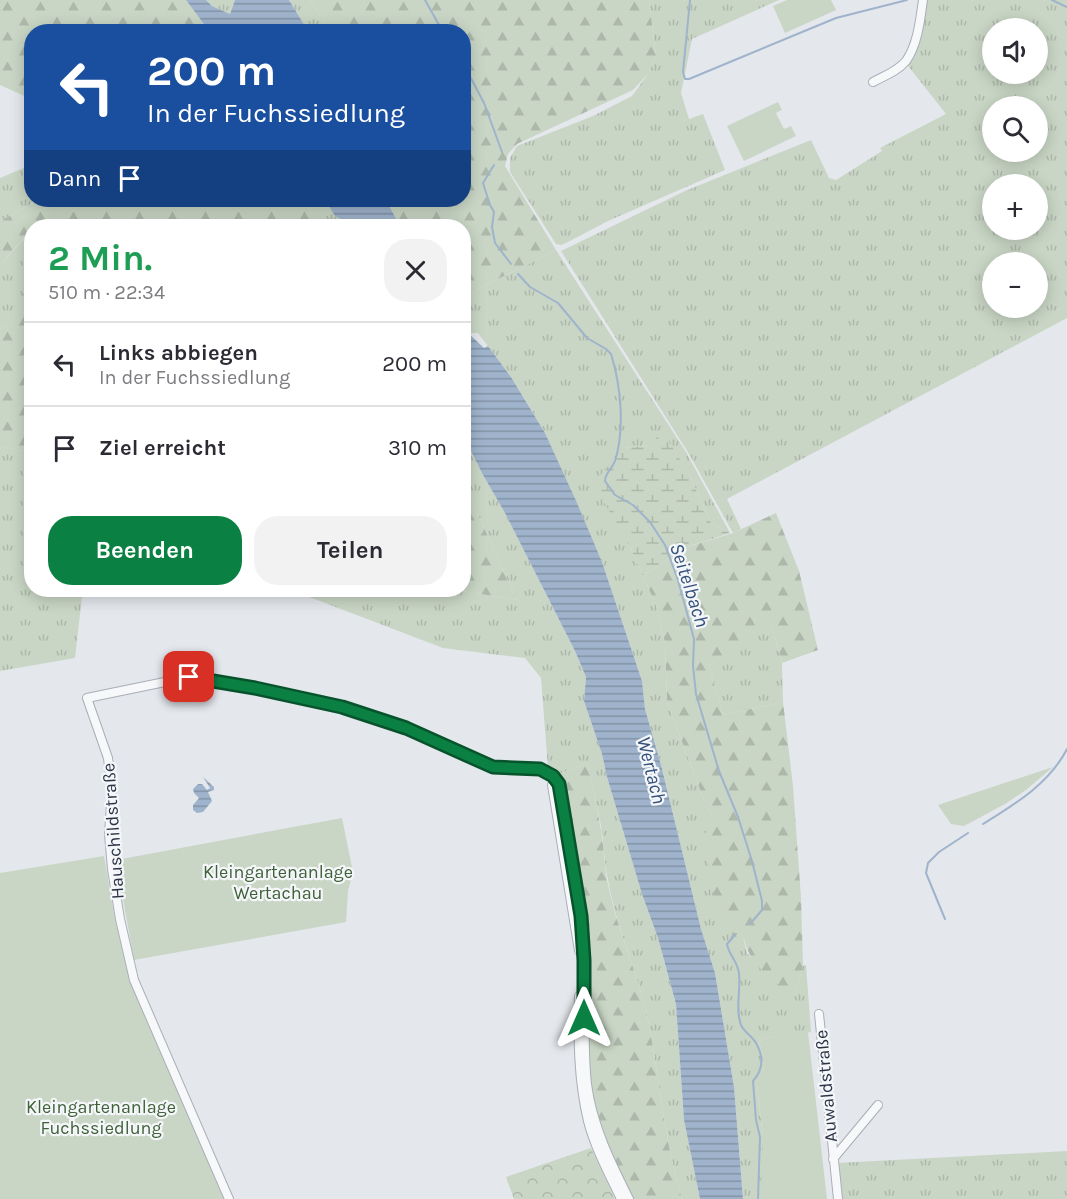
<!DOCTYPE html>
<html lang="de">
<head>
<meta charset="utf-8">
<style>
  :root { --surface:#fff; --page:#f2f2f3; --text:#2b2b33; --muted:#7c7c81; --line:#e1e1e2; --accent:#0b8043 }
  body { margin:0; font-family:Karla,sans-serif; background:var(--page); color:var(--text); height:100vh; display:flex; flex-direction:column; font-size:22px; white-space:nowrap }
  * { box-sizing:border-box; margin:0 }
  p { font-size:20px; color:var(--muted) }
  .icon { flex:none; width:33px; height:33px; fill:none; stroke:currentColor; stroke-width:2; stroke-linecap:round; stroke-linejoin:round }
  .map { position:relative; flex:1; overflow:hidden }
  .drawer { position:absolute; left:24px; top:219px; width:447px; height:378px; display:flex; flex-direction:column; background:var(--surface); border-radius:24px; box-shadow:0 3px 15px #0003 }
  .drawer>* { flex:none }
  .banner { position:absolute; left:24px; top:24px; width:447px; height:183px; border-radius:24px; box-shadow:0 3px 15px #0003; background:#1a4fa0; color:#fff; overflow:hidden }
  .fabs { position:absolute; left:982px; top:18px; display:grid; gap:12px }
  .fabs a { display:grid; place-items:center; width:66px; height:66px; border-radius:50%; background:var(--surface); box-shadow:0 3px 15px #0003; font-size:30px }
  .pin { position:absolute; display:grid; place-items:center; width:51px; height:51px; color:#fff; margin:-26px; border-radius:12px; box-shadow:0 3px 9px #0006 }
  .me { position:absolute; width:66px; margin:-33px; rotate:0deg; stroke-linejoin:round; filter:drop-shadow(0 0 4px #0008) }
  .turn { display:flex; align-items:center; gap:21px; height:126px; padding:0 24px; font-size:27px }
  .turn .icon { width:78px; height:78px; stroke-width:2.5 }
  .turn b { display:block; font-size:42px; line-height:51px }
  .then { display:flex; align-items:center; height:57px; padding:0 24px; background:#0003; gap:12px; font-size:22px }
  .round { display:grid; place-items:center; flex:none; width:63px; height:63px; border-radius:24px; background:var(--page) }
  .headline { display:flex; align-items:center; justify-content:space-between; height:102px; padding:0 24px }
  h1 { font-size:36px; font-weight:700; line-height:45px; color:#1e9e55 }
  .action { display:flex; gap:12px; margin-top:auto; padding:12px 24px }
  .action a { flex:1; height:69px; border-radius:24px; background:var(--accent); color:#fff; font-size:24px; font-weight:700; line-height:69px; text-align:center }
  .action a+a { background:var(--page); color:var(--text) }
  ul { padding:0; list-style:none }
  li { display:flex; align-items:center; gap:18px; height:84px; padding:0 24px; border-top:2px solid var(--line) }
  li div { flex:1 }
  li b { display:block; font-size:22px }
  li em { font-style:normal }
  .map>svg:first-child { display:block }
  .grass { fill:url(#grass-tufts); fill-rule:evenodd }
  .forest { fill:url(#forest-firs) }
  .wetland { fill:url(#wetland-marsh) }
  .park { fill:url(#park-crowns) }
  .garden { fill:#c9d6c5 }
  .water { fill:url(#water-rules) }
  .lines { fill:none; stroke-linecap:round; stroke-linejoin:round }
  .stream { stroke:#9fb4cc; stroke-width:2 }
  .street-casing { stroke:#a9aeb7; stroke-width:10 }
  .street { stroke:#f7f8fa; stroke-width:8 }
  .route-casing { stroke:#07532c; stroke-width:15 }
  .route { stroke:#0b8043; stroke-width:10 }
  .labels { text-anchor:middle; stroke-width:4.5; stroke-linejoin:round; paint-order:stroke }
  .street-label { font-size:18px; fill:#2b3445; stroke:#f4f6f9 }
  .park-label { font-size:18px; fill:#3f6138; stroke:#f4f6f9 }
  .water-label { font-size:20px; font-style:italic; fill:#34527a; stroke:#f4f6f9 }
</style>
</head>
<body>
<div class="map">
<svg width="1067" height="1199" viewBox="0 0 1067 1199">
  <defs>
    <pattern id="grass-tufts" width="24" height="20" patternUnits="userSpaceOnUse" patternTransform="scale(1.5)"><rect width="24" height="20" fill="#c9d6c5"/><path d="M3 7l-1-3M5 7V3M7 7l1-3M15 17l-1-3M17 17v-4M19 17l1-3" fill="none" stroke="#adb8ab"/></pattern>
    <pattern id="forest-firs" width="22" height="20" patternUnits="userSpaceOnUse" patternTransform="scale(1.5)"><rect width="22" height="20" fill="#c9d6c5"/><path d="M5 1l3.5 6h-7zM16 11l3.5 6h-7z" fill="#adb8ab"/></pattern>
    <pattern id="wetland-marsh" width="20" height="14" patternUnits="userSpaceOnUse" patternTransform="scale(1.5)"><rect width="20" height="14" fill="#c9d6c5"/><path d="M1 5h8M5 5V1M11 12h8M15 12V8" fill="none" stroke="#adb8ab"/></pattern>
    <pattern id="park-crowns" width="20" height="18" patternUnits="userSpaceOnUse" patternTransform="scale(1.5)"><rect width="20" height="18" fill="#c9d6c5"/><path d="M2 6a3 3 0 1 1 6 0M12 15a3 3 0 1 1 6 0" fill="none" stroke="#adb8ab"/></pattern>
    <pattern id="water-rules" width="6" height="5" patternUnits="userSpaceOnUse" patternTransform="scale(1.5)"><rect width="6" height="5" fill="#9fb4cc"/><path d="M0 2.5h6" fill="none" stroke="#8293a7"/></pattern>
  </defs>
  <rect width="100%" height="100%" fill="#e4e7ec"/>
  <path class="grass" d="M206,0H235L230,14L212,6Z
    M289,0H310L331,31H308Z
    M649,0H779L692,39L681,93L689,119L703,114L725,170L608,221L568,242L561,245L556,244L510,172V158L517,146L593,116L632,96L648,74L656,56Z
    M923,0H1067V318L727,499L741,529L733,533L689,454L561,251L685,191L811,140L829,178L836,180L882,151L880,148L946,114L905,62L913,46ZM993,28H1038V74H993ZM993,106H1038V152H993ZM993,184H1038V230H993ZM993,262H1038V308H993Z
    M31,165L32,200H44L35,202L0,221V178Z
    M303,200H325L335,216L342,220L346,226H320Z
    M29,233H31L32,276L11,324L0,329V265Z
    M556,250L686,452L730,533L711,523L689,474L648,445L625,448L630,547L656,605L665,643L667,702L705,803L713,819L747,953L794,997L803,966L806,965L811,1032L762,1039L759,1042C764,1060 768,1068 757,1085L763,1137V1199H743L734,1087L715,973L701,929L661,765L645,709L642,681L602,562L545,433L511,377L478,333H469L464,329V301L478,289Z
    M464,437L483,475L505,513L575,651L586,677L584,701L602,754L607,777L642,894L658,938L676,1004L684,1120L700,1199H682C664,1140 660,1080 648,1020C638,972 616,928 608,880C604,862 604,844 601,826C597,805 592,784 587,763L554,776L548,768L541,678L525,658L443,648L291,590H456L517,600L464,484Z
    M0,446L31,453L32,590H80L82,597L75,658L0,671Z
    M754,616L772,627L782,663L783,702L723,715L709,665L755,635Z
    M1067,1151V1199H842L837,1163Z"/>
  <path class="forest" d="M0,0H186L209,31L32,32L31,99L0,85Z
    M310,0H649L656,56L648,74L633,90L517,144L508,154L505,166L556,250L478,289L464,301V226H400L386,200H464V32L331,31Z
    M44,200H303L320,226H32L31,233H28L0,265V221L35,202Z
    M31,276V453L0,446V329L11,324Z
    M464,484L517,600L456,590H464Z
    M776,513L799,571L818,650L782,663L772,627L754,617L756,635L709,665L723,715L783,702L793,786L801,898L803,966L794,998C773,979 751,968 744,939L730,935L717,915L704,835L709,828L708,824L713,819L705,803L667,702L665,643L656,605L643,576L684,548L733,533Z
    M587,763C592,784 597,804 600,825C604,843 604,862 607,880C616,928 638,972 648,1020C660,1080 664,1140 682,1199H630L612,1163L588,1086L585,960L554,776Z"/>
  <path class="wetland" d="M663,432L689,474L711,523L730,533L684,548L643,576L630,547L596,488L602,473L625,448L648,445Z"/>
  <path class="park" d="M591,1148L615,1199H514L506,1177Z"/>
  <path class="garden" d="M787,0H831L836,10L785,33L773,6Z
    M778,102L782,110L776,113L784,129L791,126L796,136L744,161L727,126Z
    M1053,767L1026,790L1005,804L964,826L951,824L938,805Z
    M342,818L353,872L348,891L346,922L134,960L116,860Z
    M104,856L115,920L133,988L225,1199H0V873Z
    M808,1032L827,1199H763V1137L757,1084C768,1068 764,1060 759,1042L762,1039Z"/>
  <path class="water" d="M186,0H206L212,6L230,14L235,0H289L308,31H209Z
    M325,200H386L400,226H346L342,220L335,216Z
    M464,329L484,348L488,346L511,377L545,433L577,503L602,562L642,681L645,709L661,765L701,929L715,973L734,1087L743,1199H700L684,1120L676,1004L658,938L642,894L607,777L602,754L584,701L586,677L575,651L505,513L483,475L464,437Z
    M203,777L214,787V790L208,792L212,801L203,812L197,813L193,810V805L199,798L194,793L193,789L198,784H202L207,790L210,788Z"/>
  <g class="lines">
    <path class="stream" d="M425,0L443,32
      M690,0L683,72L685,79H689L836,18L907,0
      M1052,0L1067,7
      M464,65L484,103L502,152
      M494,165L483,183L490,205L494,212L492,227L495,243L511,264
      M518,274L530,287L558,303L587,338L606,349L611,354C621,386 625,429 615,461C612,469 605,473 605,481L615,495L633,505L650,522L665,545L678,580L694,639L693,666L696,694L719,771L738,817L752,861L762,901V910L750,924
      M983,824C1015,804 1049,784 1067,749
      M945,919L926,873L928,863L939,852L968,833
      M736,934L727,944C729,956 738,961 739,974C741,989 735,1009 741,1025C744,1032 752,1036 756,1043C764,1057 763,1070 753,1081L756,1120L760,1137L758,1199"/>
    <defs>
      <path id="street" d="M873,82C884,76 898,71 906,61C918,44 920,20 923,0
        M555,782L552,785L579,951
        M579,996C578,1038 578,1080 588,1121C595,1148 609,1174 621,1199
        M819,1014L838,1199
        M833,1159L878,1105
        M229,1199L134,980L120,919L112,869L109,834L112,790L108,758L87,698L189,677L255,688L342,707L386,721L493,767L540,769L553,776L559,785C568,840 579,895 584,952C587,996 582,1040 587,1084C592,1125 611,1163 629,1199"/>
    </defs>
    <use href="#street" class="street-casing"/>
    <use href="#street" class="street"/>
  </g>
  <g class="lines">
    <defs>
      <path id="route" d="M189,677L255,688L342,707L406,728L493,767L540,769L553,776L559,784L581,916L584,960V1018"/>
    </defs>
    <use href="#route" class="route-casing"/>
    <use href="#route" class="route"/>
  </g>
  <g class="labels">
    <g class="street-label">
      <text transform="translate(113 831) rotate(-94)" y="6">Hauschildstraße</text>
      <text transform="translate(826 1086) rotate(-95)" y="6">Auwaldstraße</text>
    </g>
    <g class="park-label">
      <text x="278" y="878">Kleingartenanlage<tspan x="278" dy="21">Wertachau</tspan></text>
      <text x="101" y="1113">Kleingartenanlage<tspan x="101" dy="21">Fuchssiedlung</tspan></text>
    </g>
    <g class="water-label">
      <text transform="translate(690 585) rotate(72)" y="7">Seitelbach</text>
      <text transform="translate(652 770) rotate(76)" y="7">Wertach</text>
    </g>
  </g>
</svg>
<div class="fabs">
<a><svg class="icon" aria-label="sound" viewBox="0 0 24 24"><path d="M4 9h4l5-4v14l-5-4H4zM17 9q2 3 0 6"/></svg></a>
<a><svg class="icon" aria-label="search" viewBox="0 0 24 24"><circle cx="10" cy="10" r="6"/><path d="M15 15l6 6"/></svg></a>
<a>+</a>
<a>−</a>
</div>
<div class="pin" style="left:189px;top:677px;background:#d93025"><svg class="icon" aria-label="arrive" viewBox="0 0 24 24"><path d="M6 21V4h12l-3 4 3 4H6"/></svg></div>
<svg class="me" style="left:584px;top:1018px" viewBox="-20 -20 40 40"><path d="M0-17L14 15 0 8-14 15z" fill="#0b8043" stroke="#fff" stroke-width="4"/></svg>
<div class="banner">
<div class="turn"><svg class="icon" aria-label="left" viewBox="0 0 24 24"><path d="M17 20v-9H6M10 6l-5 5 5 5"/></svg><div><b>200 m</b>In der Fuchssiedlung</div></div>
<div class="then">Dann<svg class="icon" aria-label="arrive" viewBox="0 0 24 24"><path d="M6 21V4h12l-3 4 3 4H6"/></svg></div>
</div>
<section class="drawer">
<div class="headline"><div><h1>2 Min.</h1><p>510 m · 22:34</p></div><a class="round"><svg class="icon" aria-label="close" viewBox="0 0 24 24"><path d="M6 6l12 12M18 6L6 18"/></svg></a></div>
<ul>
<li><svg class="icon" aria-label="left" viewBox="0 0 24 24"><path d="M17 20v-9H6M10 6l-5 5 5 5"/></svg><div><b>Links abbiegen</b><p>In der Fuchssiedlung</p></div><em>200 m</em></li>
<li><svg class="icon" aria-label="arrive" viewBox="0 0 24 24"><path d="M6 21V4h12l-3 4 3 4H6"/></svg><div><b>Ziel erreicht</b></div><em>310 m</em></li>
</ul>
<div class="action"><a>Beenden</a><a>Teilen</a></div>
</section>
</div>
</body>
</html>
